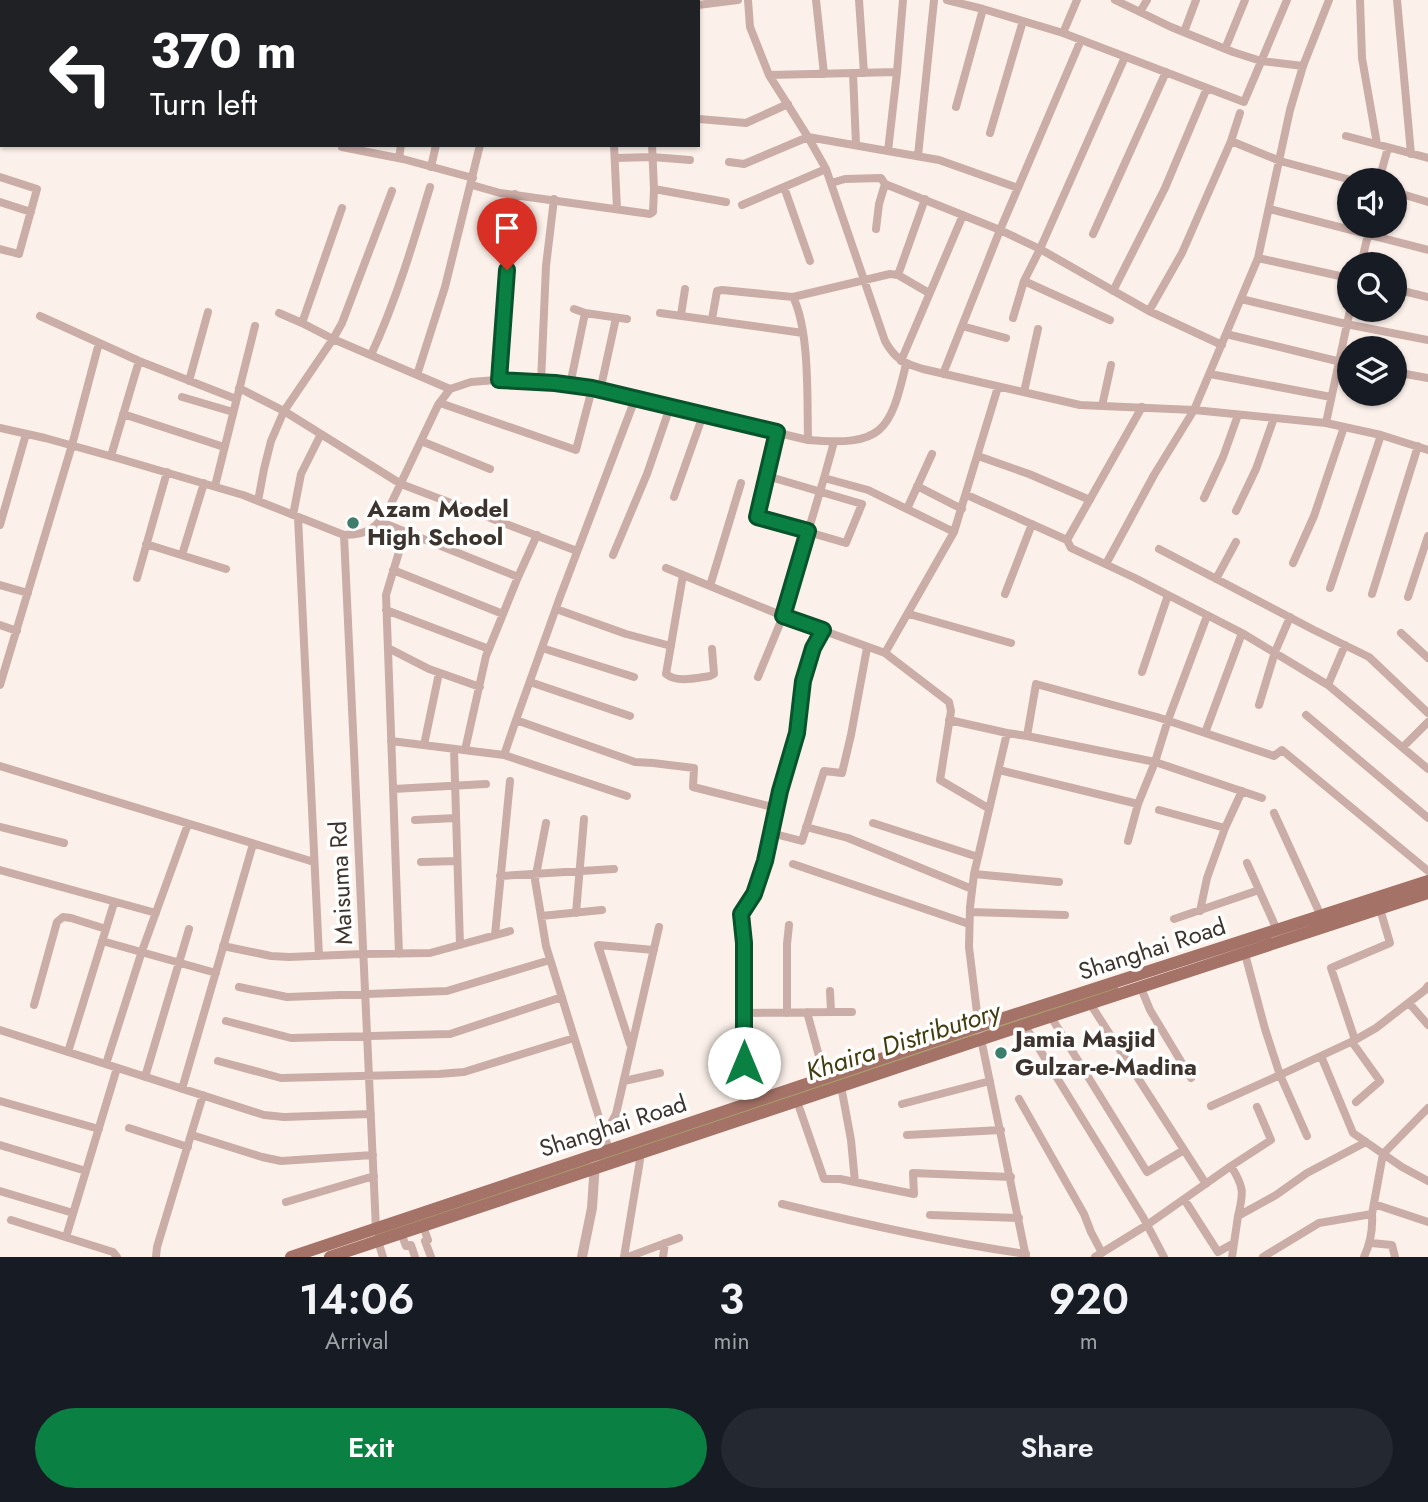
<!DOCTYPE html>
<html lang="en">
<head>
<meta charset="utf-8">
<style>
  :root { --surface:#171b24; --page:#242831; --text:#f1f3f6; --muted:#9ea1a6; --accent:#0b8043 }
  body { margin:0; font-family:Jost,sans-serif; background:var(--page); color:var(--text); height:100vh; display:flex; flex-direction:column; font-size:26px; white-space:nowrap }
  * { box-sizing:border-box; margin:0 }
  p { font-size:23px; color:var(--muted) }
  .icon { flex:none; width:38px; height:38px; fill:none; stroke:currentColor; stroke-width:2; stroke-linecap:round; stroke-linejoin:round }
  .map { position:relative; height:1257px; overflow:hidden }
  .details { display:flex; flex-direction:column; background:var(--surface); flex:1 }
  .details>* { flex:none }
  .guide { position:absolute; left:0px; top:0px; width:700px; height:147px; box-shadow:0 2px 5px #0004; background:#202124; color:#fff; overflow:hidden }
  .tools { position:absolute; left:1337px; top:168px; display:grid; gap:14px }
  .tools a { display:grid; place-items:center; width:70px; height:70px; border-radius:50%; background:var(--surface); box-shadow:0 2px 5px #0004; font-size:35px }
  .pin { position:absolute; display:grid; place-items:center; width:60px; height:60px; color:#fff; margin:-72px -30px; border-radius:50% 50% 50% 0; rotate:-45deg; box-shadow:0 0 7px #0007 }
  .pin .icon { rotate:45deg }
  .me { position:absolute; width:77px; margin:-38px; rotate:0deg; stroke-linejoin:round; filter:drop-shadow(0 0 5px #0008) }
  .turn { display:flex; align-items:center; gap:24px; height:147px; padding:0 35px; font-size:32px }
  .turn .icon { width:91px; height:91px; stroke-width:2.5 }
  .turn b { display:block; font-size:49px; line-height:60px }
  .eta { display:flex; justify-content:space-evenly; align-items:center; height:119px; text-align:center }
  .eta b { font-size:42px; font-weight:600; line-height:49px }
  .primary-button { display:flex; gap:14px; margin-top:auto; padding:14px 35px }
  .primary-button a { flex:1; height:80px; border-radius:42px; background:var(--accent); color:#fff; font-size:28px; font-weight:600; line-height:80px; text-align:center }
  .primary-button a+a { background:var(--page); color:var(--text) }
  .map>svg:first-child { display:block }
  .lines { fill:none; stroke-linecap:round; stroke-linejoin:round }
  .stream { stroke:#a7a268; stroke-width:2.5 }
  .minor { stroke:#caada6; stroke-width:8 }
  .tertiary { stroke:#caada6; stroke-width:10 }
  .primary { stroke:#a47266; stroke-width:12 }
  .route-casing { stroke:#07532c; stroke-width:18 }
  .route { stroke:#0b8043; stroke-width:12 }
  .poi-dot { fill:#3c7d6b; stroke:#fff; stroke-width:2.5 }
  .labels { text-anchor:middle; stroke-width:7; stroke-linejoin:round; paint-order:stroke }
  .poi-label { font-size:24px; font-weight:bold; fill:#3d342d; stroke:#fff; text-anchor:start }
  .street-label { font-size:24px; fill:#3d342d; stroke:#fff }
  .water-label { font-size:26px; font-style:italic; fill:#413d0e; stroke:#fff }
</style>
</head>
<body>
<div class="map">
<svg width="1428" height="1257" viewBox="0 0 1428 1257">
  <rect width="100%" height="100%" fill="#fcf1ea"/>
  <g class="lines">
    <path class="stream" d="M599,1160L1117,988
      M376,1235L592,1162"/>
    <path class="minor" d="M319,0L324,2
      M495,0V2
      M531,0V2
      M570,0V2
      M748,0L750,27L769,75L808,137L826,169L885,341C895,359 903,363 923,369L1080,405L1194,410L1326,423L1381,435L1428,450
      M816,0L824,74
      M859,0L864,73
      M947,0L983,9L1063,33L1244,102L1287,0
      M1115,0L1171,27L1233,52L1261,61L1303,66
      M1360,0L1362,58L1377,144
      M1397,0L1411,154
      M404,2V0
      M698,5L738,0
      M1140,12L1147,0
      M1184,32L1196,0
      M1063,33L1077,0
      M1225,49L1245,0
      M853,73L856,145
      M769,75L897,72
      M956,107L983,9
      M699,119L746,123L788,104
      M990,133L1023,21
      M1346,136L1428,158
      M1231,141L1280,161L1351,180
      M614,145L617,209
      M342,147L403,159L473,178
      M888,151L897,72L903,0
      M918,156L934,0
      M399,158L401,145
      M615,158L652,157L690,160
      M729,162L744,164L808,137L939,160L1018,188
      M431,167L436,145
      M0,177L37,189L19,254L0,249
      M1379,180L1388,148
      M831,183L845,179L881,178L885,184L1000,230L1040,249L1149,311L1222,345
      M472,185L500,193L650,214L653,212L654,189L652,145
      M784,187L810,261
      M654,189L726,202
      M1395,192L1428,202
      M0,202L31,212
      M742,205L826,169
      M1270,209L1428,250
      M876,229L879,204L885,184
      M1093,234L1166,72
      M1258,258L1349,278
      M1361,264L1368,235
      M898,275L925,199
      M1024,281L1110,320
      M1395,289L1428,297
      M1113,291L1165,188L1207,88
      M793,297L890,274L898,275L929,293
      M1241,299L1346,324L1428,340
      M574,309L585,313L627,319
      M1149,311L1182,253L1231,141L1240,113
      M279,313L302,323L333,339L450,389
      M660,313L803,333
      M681,315L685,289
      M40,316L139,361L236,399
      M1013,318L1024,281L1040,249L1125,57
      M712,319L717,291L722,290L793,297C810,331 807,401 808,440
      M302,323L342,208
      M962,326L1006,338
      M1226,334L1349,364
      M371,355C396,301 413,244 430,187
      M901,361L963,215
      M1395,372L1428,378
      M943,374L1000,230L1081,40
      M1210,374L1331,397
      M417,375L445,287L480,145
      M499,380L504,295L515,194
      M189,381L208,312
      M541,382L546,266L554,199
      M570,385L585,313
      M239,388L284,411L401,484L577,551
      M600,391L616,318
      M1024,392L1038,329
      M182,397L233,412
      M440,403L576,450L592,389
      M1102,406L1111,365
      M123,414L224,447
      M1326,423L1350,310
      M0,428L45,438L117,458L243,495L344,535C369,535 378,527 390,506L438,405L450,389L471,382L496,380H524L592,389L808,440C882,446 890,433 906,364
      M421,441L490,469
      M834,442L824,478L868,490L954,532
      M111,456L139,361
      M978,456L1029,474L1090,500
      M767,476L862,504L846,543L757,517L777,432
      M215,486L255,326
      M917,486L962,509
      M967,495L1067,540L1071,548L1135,578L1242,633L1328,685L1428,769
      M674,497L703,415
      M1204,498L1223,457L1238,415
      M258,501L264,469L271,441L284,411L333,339L342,323L392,191
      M907,509L932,454
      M1236,511L1256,469L1274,418
      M293,515L301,474L321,434
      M298,517L319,956
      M381,522L518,577
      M0,525L26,434
      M344,535L376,1229
      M1067,540L1142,407
      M146,544L226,569
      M1159,549L1314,630L1369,657L1428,713
      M182,555L204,483
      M613,555L647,474L670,407
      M1293,563L1314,516L1344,427
      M1106,564L1154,475L1194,410L1258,258L1290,110L1303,66L1329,0
      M666,568L783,616L885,653L949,702L951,711L940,780L988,808
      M393,570L503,614
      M683,575L666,674C677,683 696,678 710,676L714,674L712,649
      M137,578L167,472
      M1216,579L1236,542
      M0,585L28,593
      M710,586L741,483
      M1330,588L1381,435
      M1005,594L1032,524
      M1372,594L1418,446
      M1408,597L1428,536
      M556,609L626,634L671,646
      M386,610L489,649
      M909,614L1011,643
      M0,625L17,631
      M1401,633L1428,658
      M388,648L429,669L480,687
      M542,648L634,677
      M885,653L954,532L998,387
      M1142,672L1168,595
      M758,677L783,616L824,478
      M530,682L630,716
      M0,685L72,445L99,343
      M1328,685L1345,645
      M1259,705L1275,652L1290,617
      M1306,715L1428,818
      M516,720L560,597L635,399
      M949,720L1007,733L1027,736L1155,762L1262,798
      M1007,733L974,874L970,907L969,947L979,1029L1026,1257
      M1205,733L1242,633
      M1027,736L1036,684L1157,717L1274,756L1282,750L1428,871
      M391,741L504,755L627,796
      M424,745L439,673
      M1403,747L1428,722
      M454,749L460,945
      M465,750L486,656L518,577L537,535
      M504,755L516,720L635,762L653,763L694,768L693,787L776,808
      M0,766L314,862
      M999,770L1138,804L1128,841
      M393,789L486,784
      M1138,804L1155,762L1168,720L1207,616
      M1159,810L1225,828
      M1274,813L1321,916
      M415,820L456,818
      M546,823L535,880L546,946L609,1150
      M873,823L978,857
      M0,827L64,843
      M806,827L848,838L972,889
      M771,833L802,841L824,771L842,773L851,735L867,648
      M421,862L457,861
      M1247,863L1277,930
      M793,864L969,924
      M0,870L156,913
      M974,874L1059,882
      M500,876L614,869
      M1380,909L1390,943L1331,968L1355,1040L1376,1028L1425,990L1428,986
      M1200,911L1207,878L1225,828L1242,791
      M970,912L1065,915
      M576,913L584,819
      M541,916L602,910
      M1174,919L1259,890
      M495,935L510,781
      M102,941L216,973
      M223,946L271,956L289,957L363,954L430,953L510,931
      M399,954L386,595L405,532
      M1245,954L1265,1029L1280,1075L1355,1040
      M239,987L287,997L447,991L550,960
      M1141,988L1150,1010L1191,1078
      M1409,1003L1428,1025
      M34,1005L57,922L63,917L71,918L106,929
      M1091,1005L1206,1184
      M807,1012L825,1078
      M831,1012H852
      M744,1013L831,1012L830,991
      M787,1013V944L789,925
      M1051,1017L1147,1172L1184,1150
      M226,1021L291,1038L450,1034L562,997
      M1025,1026L1143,1217L1164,1257
      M0,1030L264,1115L284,1117L371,1114
      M1352,1042L1380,1081L1356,1102
      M630,1044L598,945L654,950
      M68,1052L114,903
      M1321,1056L1353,1133L1402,1167L1428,1181
      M218,1061L281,1078L439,1074L464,1072L574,1038
      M106,1064L142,951L188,824
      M145,1077L189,929
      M624,1081L660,1073
      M841,1086L851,1140L855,1182
      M182,1089L253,844
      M1019,1099L1084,1214L1091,1232L1102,1253
      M757,1100L744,1063V943L741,914L754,894L764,861L780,791L797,733L803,681L812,648L823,630
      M0,1101L99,1129
      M797,1101L824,1179H840L914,1194L913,1173L1011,1177
      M902,1104L990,1081
      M1211,1106L1280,1075L1307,1136
      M129,1128L188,1147
      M192,1135L262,1157L281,1161L373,1155
      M907,1135L1001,1130
      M604,1136L616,1114L659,927
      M0,1145L86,1171
      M1231,1166L1271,1140L1257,1107
      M0,1191L73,1213
      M1184,1199L1218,1252L1234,1243
      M286,1202L374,1176
      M782,1204C863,1224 943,1242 1026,1254
      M1374,1204L1428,1222
      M930,1215L1019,1218
      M11,1220L113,1252L117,1257
      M423,1226L428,1240L425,1241L431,1257
      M401,1233L406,1246L411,1245L415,1257
      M66,1237L117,1068
      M378,1241L383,1257
      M1371,1243L1392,1245L1395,1257
      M156,1257L157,1247L203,1095
      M624,1257L640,1160L638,1154
      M628,1257L679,1238
      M663,1257L665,1243
      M1095,1257L1147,1225L1231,1166C1244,1187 1244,1192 1238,1216
      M1232,1257L1238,1216L1276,1195L1307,1173L1366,1142
      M1263,1257L1319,1223L1372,1214L1383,1154L1428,1108
      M1364,1257C1371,1242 1373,1230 1372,1214"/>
    <path class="tertiary" d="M582,1257L592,1208L595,1163"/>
    <path class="primary" d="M291,1257L979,1026L1428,881
      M330,1257L982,1039L1428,893"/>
  </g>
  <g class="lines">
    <defs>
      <path id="route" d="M507,270L499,380L555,383L592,388L777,432L757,517L808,531L783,616L823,630L813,648L803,681L797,733L780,791L765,861L754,894L741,914L744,943V1063"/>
    </defs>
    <use href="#route" class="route-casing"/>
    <use href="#route" class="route"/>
  </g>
  <g class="poi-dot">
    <circle cx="353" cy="523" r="7"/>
    <circle cx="1001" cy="1053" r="7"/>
  </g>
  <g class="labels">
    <g class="poi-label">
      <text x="367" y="517">Azam Model<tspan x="367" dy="28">High School</tspan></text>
      <text x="1015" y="1047">Jamia Masjid<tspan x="1015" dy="28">Gulzar-e-Madina</tspan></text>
    </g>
    <g class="street-label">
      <text transform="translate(341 883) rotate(-93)" y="8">Maisuma Rd</text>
      <text transform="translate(1152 949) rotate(-18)" y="8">Shanghai Road</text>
      <text transform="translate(613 1126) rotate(-18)" y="8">Shanghai Road</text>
    </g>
    <g class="water-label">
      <text transform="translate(903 1041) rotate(-18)" y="9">Khaira Distributory</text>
    </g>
  </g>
</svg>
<div class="tools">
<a><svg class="icon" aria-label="sound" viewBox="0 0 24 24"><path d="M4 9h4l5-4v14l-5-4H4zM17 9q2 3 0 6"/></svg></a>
<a><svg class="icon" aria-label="search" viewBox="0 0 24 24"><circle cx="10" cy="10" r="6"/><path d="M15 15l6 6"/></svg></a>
<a><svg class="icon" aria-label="layers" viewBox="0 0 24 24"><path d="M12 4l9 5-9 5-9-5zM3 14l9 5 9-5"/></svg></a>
</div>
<div class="pin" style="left:507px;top:270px;background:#d93025"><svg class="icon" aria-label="arrive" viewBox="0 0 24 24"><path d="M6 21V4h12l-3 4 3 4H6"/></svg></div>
<svg class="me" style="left:744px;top:1063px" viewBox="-20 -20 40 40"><circle r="19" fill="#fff"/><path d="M0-13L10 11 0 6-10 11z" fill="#0b8043"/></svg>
<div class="guide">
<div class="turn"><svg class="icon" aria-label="left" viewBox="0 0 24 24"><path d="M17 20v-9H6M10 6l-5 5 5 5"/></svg><div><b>370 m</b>Turn left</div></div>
</div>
</div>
<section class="details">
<div class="eta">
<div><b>14:06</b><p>Arrival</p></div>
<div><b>3</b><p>min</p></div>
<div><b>920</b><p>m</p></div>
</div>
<div class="primary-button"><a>Exit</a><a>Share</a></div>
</section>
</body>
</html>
